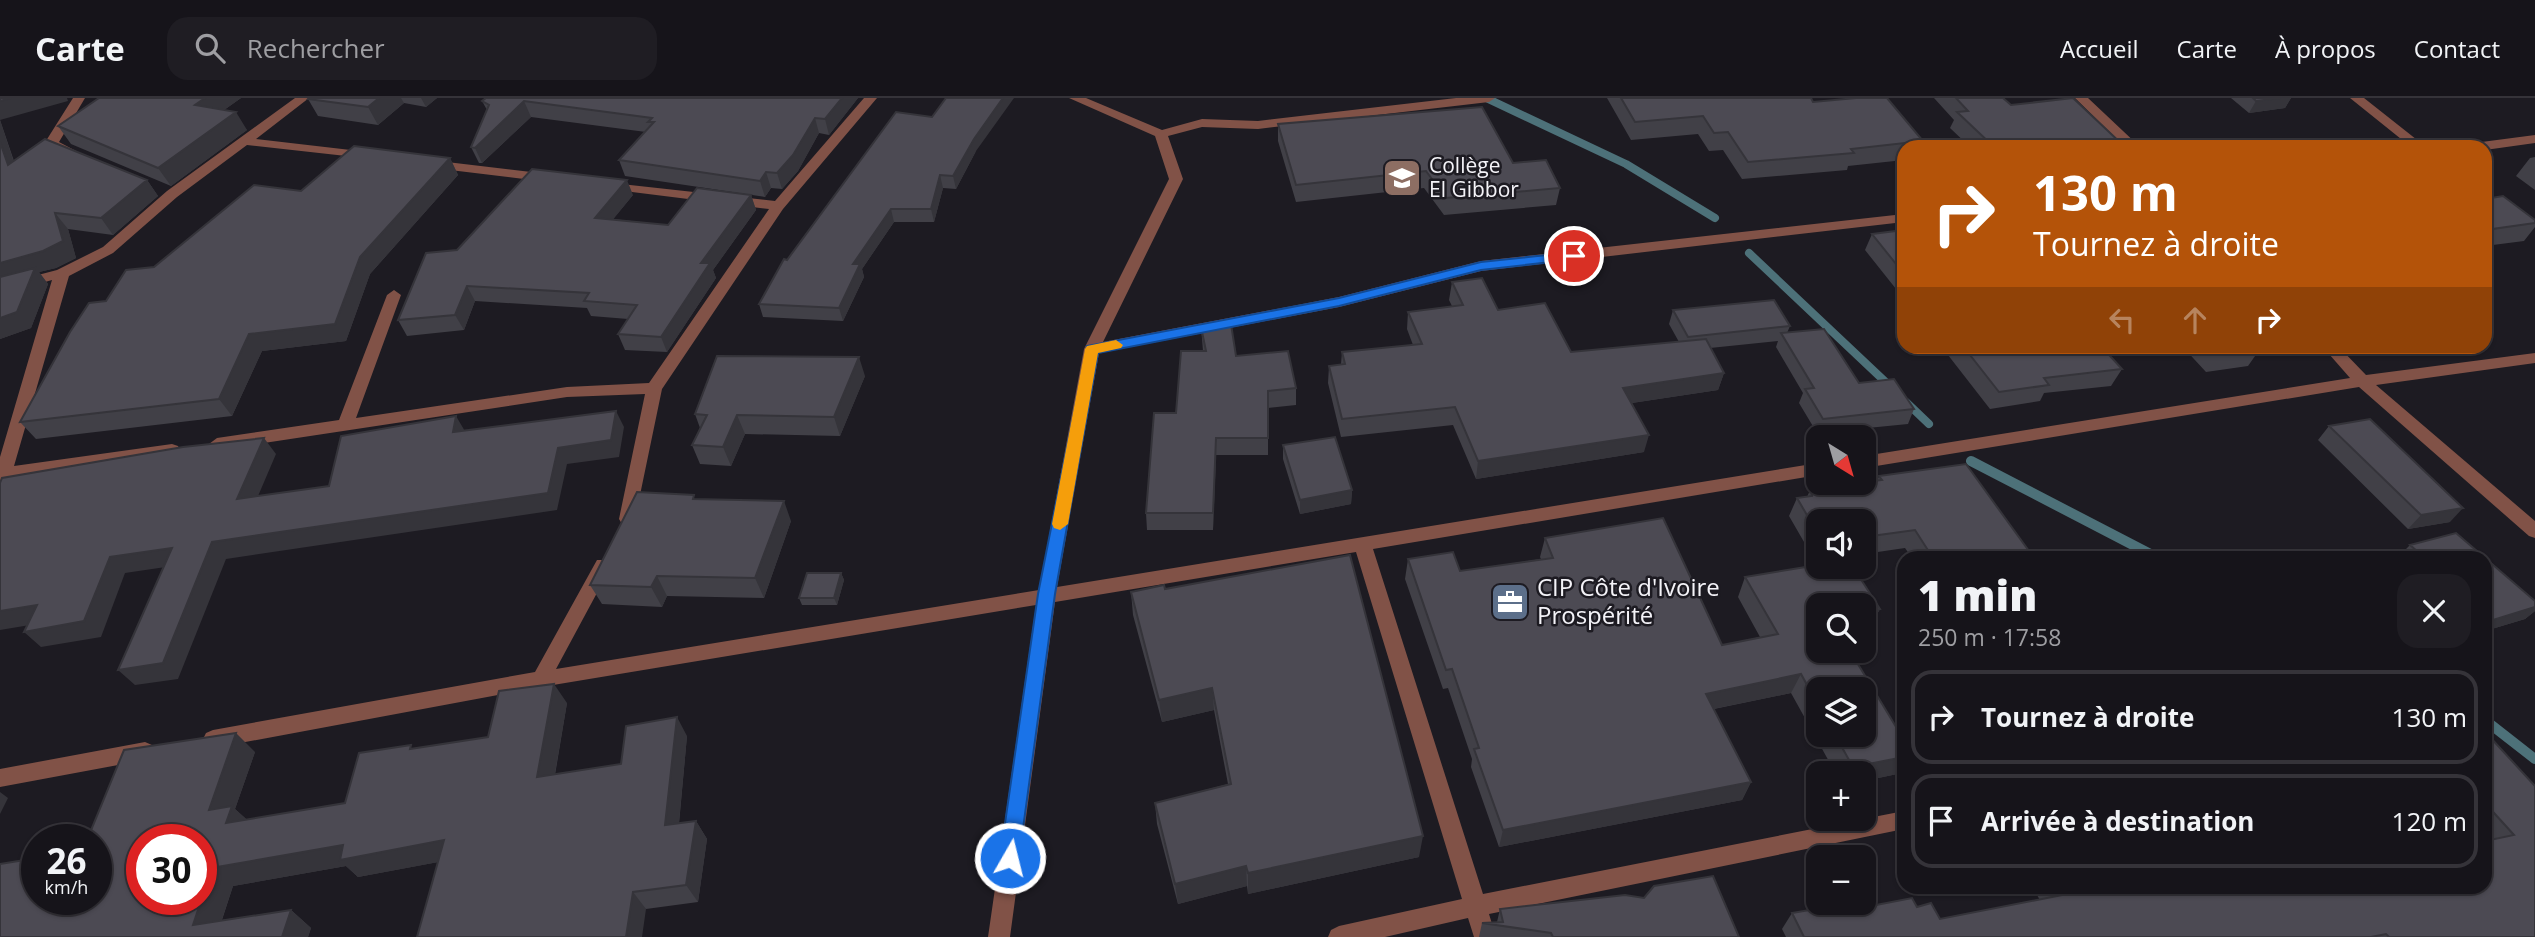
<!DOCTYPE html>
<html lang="fr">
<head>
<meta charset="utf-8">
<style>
  :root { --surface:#16141a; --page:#1f1d23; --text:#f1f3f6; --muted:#9e9ea2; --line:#353339 }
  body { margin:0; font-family:"Open Sans",sans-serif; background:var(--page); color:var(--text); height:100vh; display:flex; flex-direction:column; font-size:26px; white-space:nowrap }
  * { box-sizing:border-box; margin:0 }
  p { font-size:23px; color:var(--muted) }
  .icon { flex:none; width:38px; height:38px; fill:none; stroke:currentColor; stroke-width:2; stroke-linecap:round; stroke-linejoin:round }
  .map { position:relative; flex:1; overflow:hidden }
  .panel { position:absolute; left:1897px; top:453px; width:595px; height:343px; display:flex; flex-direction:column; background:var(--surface); border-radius:21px; box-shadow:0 2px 5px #0004,0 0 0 2px var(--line) }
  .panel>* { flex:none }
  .banner { position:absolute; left:1897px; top:42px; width:595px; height:214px; border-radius:21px; box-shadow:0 2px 5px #0004,0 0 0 2px var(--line); background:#b45309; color:#fff; overflow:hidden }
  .needle { width:46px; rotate:143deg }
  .buttons { position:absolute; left:1806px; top:327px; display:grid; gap:14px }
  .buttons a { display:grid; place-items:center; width:70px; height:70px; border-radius:14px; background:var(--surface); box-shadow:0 2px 5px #0004,0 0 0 2px var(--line); font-size:35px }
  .speed { position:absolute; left:21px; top:726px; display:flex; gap:14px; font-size:35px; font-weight:700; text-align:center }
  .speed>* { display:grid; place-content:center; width:91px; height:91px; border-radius:50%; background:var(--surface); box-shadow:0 2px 5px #0004,0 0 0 2px var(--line); line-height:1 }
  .speed small { font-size:18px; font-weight:400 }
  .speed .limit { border:10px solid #d22; background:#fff; color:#111 }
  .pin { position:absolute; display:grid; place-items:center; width:60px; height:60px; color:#fff; margin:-30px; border:4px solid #fff; border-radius:50%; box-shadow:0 2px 7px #0007 }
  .me { position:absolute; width:77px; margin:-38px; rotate:8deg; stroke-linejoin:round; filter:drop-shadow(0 0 5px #0008) }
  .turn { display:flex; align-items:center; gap:24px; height:147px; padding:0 21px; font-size:32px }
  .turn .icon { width:91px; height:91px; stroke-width:2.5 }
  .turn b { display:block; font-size:49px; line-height:60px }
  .lanes { display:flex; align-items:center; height:66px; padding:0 21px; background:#0003; justify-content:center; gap:35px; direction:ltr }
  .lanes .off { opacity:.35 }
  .round { display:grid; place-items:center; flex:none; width:74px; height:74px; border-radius:21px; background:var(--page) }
  .headline { display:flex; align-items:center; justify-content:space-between; height:119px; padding:0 21px }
  h1 { font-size:42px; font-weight:800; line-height:52px }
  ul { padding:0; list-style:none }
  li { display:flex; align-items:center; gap:21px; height:94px; margin:0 14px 10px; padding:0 7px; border:4px solid var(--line); border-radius:21px }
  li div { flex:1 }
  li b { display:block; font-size:26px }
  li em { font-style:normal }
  header { display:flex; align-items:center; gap:42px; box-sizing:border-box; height:98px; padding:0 35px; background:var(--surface); border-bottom:2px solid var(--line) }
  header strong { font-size:33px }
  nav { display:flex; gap:38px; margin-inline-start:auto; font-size:24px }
  .search { width:490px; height:63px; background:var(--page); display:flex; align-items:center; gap:18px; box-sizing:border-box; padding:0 24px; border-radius:21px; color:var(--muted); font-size:26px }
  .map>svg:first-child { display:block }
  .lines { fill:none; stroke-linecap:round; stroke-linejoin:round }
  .stream-far1 { stroke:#4d7179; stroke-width:8 }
  .stream { stroke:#4d7179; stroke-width:10 }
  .minor { fill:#815247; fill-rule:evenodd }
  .wall { fill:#414047; fill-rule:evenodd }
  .shaded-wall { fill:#35343a }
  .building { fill:#4c4a53; stroke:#35343a; stroke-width:2; fill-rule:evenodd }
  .route { fill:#1a73e8; stroke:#114b97; stroke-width:2 }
  .slow { fill:#f59e0b }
  .labels { text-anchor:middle; stroke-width:5; stroke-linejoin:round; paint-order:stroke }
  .far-poi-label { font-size:21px; fill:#f4f3f8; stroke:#1d1b22; text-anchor:start }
  .poi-label { font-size:24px; fill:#f4f3f8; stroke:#1d1b22; text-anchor:start }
</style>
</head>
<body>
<header>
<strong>Carte</strong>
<div class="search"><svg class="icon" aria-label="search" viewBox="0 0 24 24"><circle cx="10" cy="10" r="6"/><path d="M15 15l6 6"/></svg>Rechercher</div>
<nav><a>Accueil</a><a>Carte</a><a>À propos</a><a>Contact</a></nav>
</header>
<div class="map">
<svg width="2535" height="839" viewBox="0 0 2535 839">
  <rect width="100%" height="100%" fill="#1d1b22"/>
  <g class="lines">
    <path class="stream-far1" d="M1486,0L1626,66L1715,120
      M1749,155L1893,291
      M1906,304L1929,326"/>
    <path class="stream" d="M1971,363L2158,460
      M2485,622L2535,661"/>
    <path class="minor" d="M73,0H85L59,44L76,53L69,57L44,46Z
      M295,0H309L256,41L368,54L375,58L373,61L247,47L177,99L113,155L69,178L14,368L172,346L178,348L180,352L178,356L11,380L6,392L0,394V359L52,182L0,197V187L57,172L103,149L167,93Z
      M864,0H877L783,111L662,291L634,426H622L619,421L645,296L567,299L217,352L209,346L217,340L339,322L387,197L394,192L401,197L356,320L567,289L649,285L769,111L608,91L603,90V84L775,103Z
      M1069,0H1086L1162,32L1202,21L1258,23L1456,0H1495L1489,4L1258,31L1202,29L1168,38L1183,81L1103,244L1339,199L1481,163L1904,116V124L1481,173L1339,209L1099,255L1057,489L1818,365V377L1373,451L1483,796L1904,713V731L1489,816L1496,839H1474L1468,820L1385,839H1328L1331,832L1339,828L1462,801L1356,454L1055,504L1010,839H988L1036,507L541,589L213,650L206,647L203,641L206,635L213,632L535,574L597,462H609L612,467L556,571L1039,492L1084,251L1169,81L1155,38Z
      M2075,0H2088L2140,49H2125Z
      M2350,0H2364L2426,49H2411Z
      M2535,37V45L2485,52V49H2467L2474,45Z
      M430,62L548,76L555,80L548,84L425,69L423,66Z
      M2322,248H2338L2366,277L2535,255V265L2376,287L2535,423V440L2529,438L2359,289L1864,370V358L2350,280Z
      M145,644L152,647L155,653L152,659L145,662L0,689V671Z"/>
  </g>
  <path class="wall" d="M99,0H241L224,12L247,32L171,88L71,46L58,28Z
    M309,0H437L426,9L404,5L378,27L318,18L308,1Z
    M858,0L829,37L819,35L798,73L782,91L771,90L765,99L625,78L619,62L646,34L531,19L482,65H479L471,49L487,12L482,3Z
    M1607,0H1811L1813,4L1923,43L1920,49H1904V62L1848,68L1847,72L1742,81L1723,52L1709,53L1698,36L1631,42Z
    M1934,0H2003L2011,7L2125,49H1970L1950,30L1954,22Z
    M2231,0H2291L2285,10L2249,15Z
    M0,22L14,63L147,82L158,98L113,137L68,131L76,160L56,170L39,174L48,186L31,230L0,241Z
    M1278,26L1513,65L1560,90L1556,107L1444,117L1424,90L1296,104L1278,43Z
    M976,53L956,91L943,90L934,124H894L862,171L864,179L843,223L763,219L759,206L787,162Z
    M2535,59V92L2516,78L2530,60Z
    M450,60L458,77L370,176L346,243L262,253L232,318L36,341L20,324L106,203L154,169L301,93Z
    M633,97L613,121L668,127L751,97L756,112L713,172L716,180L667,254L625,252L618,236L628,221L591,218L587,210L475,203L464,232L407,238L398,222L457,152Z
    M2485,101L2535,122V129L2524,143L2485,148Z
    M1904,132V201L1865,152L1872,136Z
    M1452,184L1571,254L1679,244L1669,226L1673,212L1790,228L1787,235L1859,285L1914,311L1908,326L1817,335L1799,305L1803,295L1776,249L1778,243L1710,250L1724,275L1718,292L1632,305L1644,354L1476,381L1453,327L1341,339L1328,285L1329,268L1341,266L1342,254L1413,247L1407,231L1408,214L1452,208L1449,202Z
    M1201,229L1236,258L1296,290V307L1268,310V357H1216L1213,432H1147L1146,415L1176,315L1203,253Z
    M1941,248H2101L2122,271L2111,288L2044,295L2040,303L1990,311Z
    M2182,248H2257L2260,251L2248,268L2206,274Z
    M2421,248H2476L2475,250L2432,258Z
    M865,278L840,338L745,336L731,368L700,366L692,347L700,330L695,316Z
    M2329,328L2450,424L2408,431L2318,342Z
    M1283,347L1352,392L1351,406L1300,416L1283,361Z
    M1879,378L2034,460H1912L1905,450L1864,456V424H1818V462L1815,463L1789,418L1797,400L1807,399L1811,390L1877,383Z
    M696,401L791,423L764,500L667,498L662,509L602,506L590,487Z
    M1663,420L1722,547L1760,539L1738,499L1745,479L1818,467V469H1853L1880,511L1869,530L1864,531V508H1818V553H1850L1904,642V672L1902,675L1864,683V676H1836L1791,595L1714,611L1751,684L1742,702L1499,749L1471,669L1472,661L1448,590L1443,591L1405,481L1408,461L1453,454L1460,473L1541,461L1540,459L1545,440ZM1818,592H1864V637H1818Z
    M2456,435L2535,503V513L2525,521L2485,533V460H2397L2410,447Z
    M841,475L844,482L837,507H802L799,500Z
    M1165,491L1419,759L1248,796L1247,788L1178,806L1157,726L1155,705L1228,686L1214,612L1162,624L1133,517L1131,494Z
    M567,605L555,677L621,666L687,638L679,726L696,723L707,741L698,804L646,811L438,764L358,779L346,768L233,788L222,822L291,812L311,830L308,839H0L37,802L255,654L235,711L247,722L345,705L415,650L488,639Z
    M2485,639L2535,688V839H1786L1782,831L1792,815L1824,817L1917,809L1940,821L2040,802L2032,789H2485Z
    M1500,811L1739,839H1479L1482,825L1497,824Z"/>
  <path class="shaded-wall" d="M11,0H67L68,3L0,22V3Z
    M205,0H241L206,25L195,7Z
    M379,0H401L404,5L378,27L368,9Z
    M421,0H437L426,9Z
    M842,0H858L829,37L825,21Z
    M1003,0H1014L976,53L956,91L953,78L974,41Z
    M2280,0H2291L2285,10L2249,15L2256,3Z
    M524,3L531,19L482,65L475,50Z
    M236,14L247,32L171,88L158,70Z
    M815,20L819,35L798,73L782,91L777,75Z
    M0,22L20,83L8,67L0,44Z
    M450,60L458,77L370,176L346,243L262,253L232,318L219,301L249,236L360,159Z
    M766,74L771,90L765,99L760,83Z
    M940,77L943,90L934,124L931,111Z
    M147,82L158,98L113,137L101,120Z
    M627,82L633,97L602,135L595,120Z
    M751,97L756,112L713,172L716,180L667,254L661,239L701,165Z
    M891,111L894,124L862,171L864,179L843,223L839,210L853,166Z
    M55,115L68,131L76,160L56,170L39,174L48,186L31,230L0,241V165Z
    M467,188L475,203L464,232L455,217Z
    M2440,248H2476L2475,250L2432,258Z
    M859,259L865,278L840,338L834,319Z
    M1724,275L1718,292L1618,307L1623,290Z
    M616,313L624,329L619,359L567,366L557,412L226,461L178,581L135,587L118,572L212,444L558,350Z
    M737,317L745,336L731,368L723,349Z
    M456,318L466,335L453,334Z
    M1649,337L1644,354L1476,381L1478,363Z
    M264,340L276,356L250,417L237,401Z
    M1216,340V357L1213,432V415Z
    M1352,392L1351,406L1300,416V402Z
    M784,403L791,423L764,500L755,480Z
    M2463,410L2450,424L2408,431L2421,417Z
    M172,450L186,466L125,475L101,539L41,549L24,534L110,459Z
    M841,475L844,482L837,507L834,500Z
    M657,478L667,498L662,509L651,489Z
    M37,507L54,523L0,532V513Z
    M2535,509V513L2525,521L2485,533V529L2493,522Z
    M1880,511L1869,530L1864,531V514Z
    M1801,576L1791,595L1698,614L1706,596Z
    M554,586L567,605L551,698L537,679Z
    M1212,590L1214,612L1162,624L1159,602Z
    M677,619L687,638L677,745L665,727Z
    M236,635L255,654L235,711L252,726L229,728L209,712Z
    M1904,659V672L1902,675L1864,683V676H1849L1853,669Z
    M1751,684L1742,702L1499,749L1503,732Z
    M0,694L8,700L0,716Z
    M696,723L707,741L698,804L686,787Z
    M1423,738L1419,759L1248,796V775Z
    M444,742L460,760L358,779L346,768L233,788L216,839L193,827L212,770L343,747Z
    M1246,768L1247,788L1178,806L1175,786Z
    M633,794L646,811L642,839H626Z
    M291,812L311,830L308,839H282Z"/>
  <path class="building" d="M0,0H11L0,3Z
    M99,0H205L195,7L236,14L158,70L58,28Z
    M309,0H379L368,9L308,1Z
    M486,0H842L825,21L815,20L793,57L777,75L766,74L760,83L619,62L654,24H648L652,20L524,3L475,50L471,49L489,7L482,3Z
    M946,0H1003L974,41L953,78L940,77L931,111H891L853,166H860L839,210L759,206L784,161L787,162L896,14L932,19Z
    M1621,0H1811L1813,4L1856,0H1887L1923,43L1851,51L1854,55L1748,64L1728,34L1714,35L1703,18L1635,24Z
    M1956,0H2003L2011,7L2073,0L2125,49H1994L1957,14L1968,13Z
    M2253,0H2280L2256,3Z
    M1482,9L1513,65L1546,62L1560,90L1446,100L1426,73L1296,87L1278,26Z
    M45,41L147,82L101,120L55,115L63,143L43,153L0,165V44L8,67Z
    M354,48L450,60L360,159L335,226L249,236L219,301L20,324L70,234L89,205L106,203L126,172L154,169L254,87L301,93Z
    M532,71L627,82L595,120L668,127L697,90L751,97L701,165H710L661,239L618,236L637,207L584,203L589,195L467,188L455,217L398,222L426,155L457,152Z
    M2503,98L2535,122V125L2485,132V101Z
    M1904,132V176L1872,136Z
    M35,170L17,214L0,220V179Z
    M1482,180L1498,212L1545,205L1571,254L1706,241L1724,275L1623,290L1649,337L1478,363L1455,309L1342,321L1329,268L1345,266L1342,254L1422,246L1408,214L1463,207L1452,184Z
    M1774,202L1790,228L1688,239L1673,212Z
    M1231,226L1236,258L1288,253L1296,290L1268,293V340H1216L1213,415H1146L1154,315H1176L1181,253H1206L1201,229Z
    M1824,231L1859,285L1894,281L1914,311L1823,321L1805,291L1814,290L1781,235Z
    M1963,248H2101L2122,271L2044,280L2049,287L1999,294Z
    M2209,248H2257L2260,251L2218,257Z
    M717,258L859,259L834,319L737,317L723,349L692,347L707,317L695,316Z
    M616,313L611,342L558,350L548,395L212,444L163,565L118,572L172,450L110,459L84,523L24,534L37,507L0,513V385L2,380L183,349L264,340L237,401L329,388L341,338L456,318L453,334Z
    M2370,321L2463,410L2421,417L2329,328Z
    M1335,339L1352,392L1300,402L1283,347Z
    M1966,366L2034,460H1933L1915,432L1864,439V424H1818V436L1797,400L1812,398L1811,390L1864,385V384L1882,382L1879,378Z
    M637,394L694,397L693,401L784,403L755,480L657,478L651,489L590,487Z
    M1663,420L1722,547L1778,536L1745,479L1818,467V469H1853L1880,511L1864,514V508H1818V553H1850L1904,642V659L1853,669L1835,637H1864V592H1818V607L1801,576L1706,596L1751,684L1503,732L1474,651L1479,650L1452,571L1446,572L1408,461L1453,454L1460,473L1553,460L1545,440Z
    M2456,435L2535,503V509L2493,522L2485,515V460H2425L2410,447Z
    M1350,457L1423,738L1248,775L1246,768L1175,786L1155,705L1231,686L1212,590L1159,602L1131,494L1164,487L1165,491Z
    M807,475H841L834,500H799Z
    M554,586L537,679L621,666L626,628L677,619L665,727L696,723L686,787L633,794L626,839H417L444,742L340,762L343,747L212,770L193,827L291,812L282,839H0V766L37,760V802H96V742H87L124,652L236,635L209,712L232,708L226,725L345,705L359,655L411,647L410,651L488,639L499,593ZM142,742H201V802H142Z
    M2489,638L2535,688V839H2389L2386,836L2371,839H1804L1792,815L1821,810L1824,817L1912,800L1917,809L1931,805L1940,821L2062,797L2057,789H2485V743L2514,737L2485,705V639Z
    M1713,778L1739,839H1553L1551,835L1482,825L1503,824L1500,811L1625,797L1644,800L1654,788Z"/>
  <path class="route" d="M1574,154L1580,158L1578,161L1481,172L1339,208L1098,255L1055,496L1019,760L1017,766L1010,769L1003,766L1000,760L1038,496L1087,248L1339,200L1481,164Z"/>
  <path class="slow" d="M1116,242L1123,247L1121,250L1098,255L1068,426L1060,432L1054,430L1052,426L1085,251L1087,248Z"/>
  <defs>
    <symbol id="school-square" viewBox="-11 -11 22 22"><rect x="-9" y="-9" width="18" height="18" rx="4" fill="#8d6e63" stroke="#1d1b22"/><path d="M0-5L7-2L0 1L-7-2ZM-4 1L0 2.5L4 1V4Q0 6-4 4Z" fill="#fff"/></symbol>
    <symbol id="office-square" viewBox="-11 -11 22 22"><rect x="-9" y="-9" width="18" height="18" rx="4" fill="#5c6f8a" stroke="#1d1b22"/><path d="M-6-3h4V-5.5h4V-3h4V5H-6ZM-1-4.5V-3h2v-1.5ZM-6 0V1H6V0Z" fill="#fff"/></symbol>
  </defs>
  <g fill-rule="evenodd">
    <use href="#school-square" x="1380" y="58" width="44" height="44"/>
    <use href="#office-square" x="1488" y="482" width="44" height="44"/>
  </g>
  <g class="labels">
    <g class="far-poi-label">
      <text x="1429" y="75">Collège<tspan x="1429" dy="24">El Gibbor</tspan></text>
    </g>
    <g class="poi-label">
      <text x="1537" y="498">CIP Côte d'Ivoire<tspan x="1537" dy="28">Prospérité</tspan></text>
    </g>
  </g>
</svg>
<div class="buttons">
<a><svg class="needle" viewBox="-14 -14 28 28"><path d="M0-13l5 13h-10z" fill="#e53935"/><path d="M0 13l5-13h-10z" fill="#9e9ea2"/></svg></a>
<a><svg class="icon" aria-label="sound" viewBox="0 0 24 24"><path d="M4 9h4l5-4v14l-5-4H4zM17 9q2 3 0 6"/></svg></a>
<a><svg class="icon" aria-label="search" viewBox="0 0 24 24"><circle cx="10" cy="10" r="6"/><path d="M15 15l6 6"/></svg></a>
<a><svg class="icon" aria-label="layers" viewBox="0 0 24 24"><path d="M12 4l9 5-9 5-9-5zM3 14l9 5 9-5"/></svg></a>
<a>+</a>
<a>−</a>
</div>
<div class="speed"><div>26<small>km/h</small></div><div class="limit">30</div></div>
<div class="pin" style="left:1574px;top:158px;background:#d93025"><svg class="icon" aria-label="arrive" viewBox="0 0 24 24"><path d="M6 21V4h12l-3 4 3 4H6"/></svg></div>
<svg class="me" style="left:1010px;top:760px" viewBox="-20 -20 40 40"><circle r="17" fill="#1a73e8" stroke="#fff" stroke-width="3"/><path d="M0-11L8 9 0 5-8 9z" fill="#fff"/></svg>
<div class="banner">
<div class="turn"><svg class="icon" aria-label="right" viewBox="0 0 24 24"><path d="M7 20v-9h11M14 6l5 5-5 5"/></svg><div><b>130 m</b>Tournez à droite</div></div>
<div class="lanes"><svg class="icon off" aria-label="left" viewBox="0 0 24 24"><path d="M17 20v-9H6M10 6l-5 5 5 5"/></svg><svg class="icon off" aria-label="ahead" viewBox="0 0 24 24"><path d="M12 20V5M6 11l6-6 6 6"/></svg><svg class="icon" aria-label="right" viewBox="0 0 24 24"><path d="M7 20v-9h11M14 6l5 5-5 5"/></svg></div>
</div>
<section class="panel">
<div class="headline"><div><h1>1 min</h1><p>250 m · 17:58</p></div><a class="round"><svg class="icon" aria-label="close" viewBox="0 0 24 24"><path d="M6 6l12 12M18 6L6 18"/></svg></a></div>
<ul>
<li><svg class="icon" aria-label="right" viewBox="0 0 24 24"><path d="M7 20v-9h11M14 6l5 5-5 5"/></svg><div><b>Tournez à droite</b></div><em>130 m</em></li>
<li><svg class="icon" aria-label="arrive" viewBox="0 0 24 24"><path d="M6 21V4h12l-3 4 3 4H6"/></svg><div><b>Arrivée à destination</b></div><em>120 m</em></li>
</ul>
</section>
</div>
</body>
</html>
